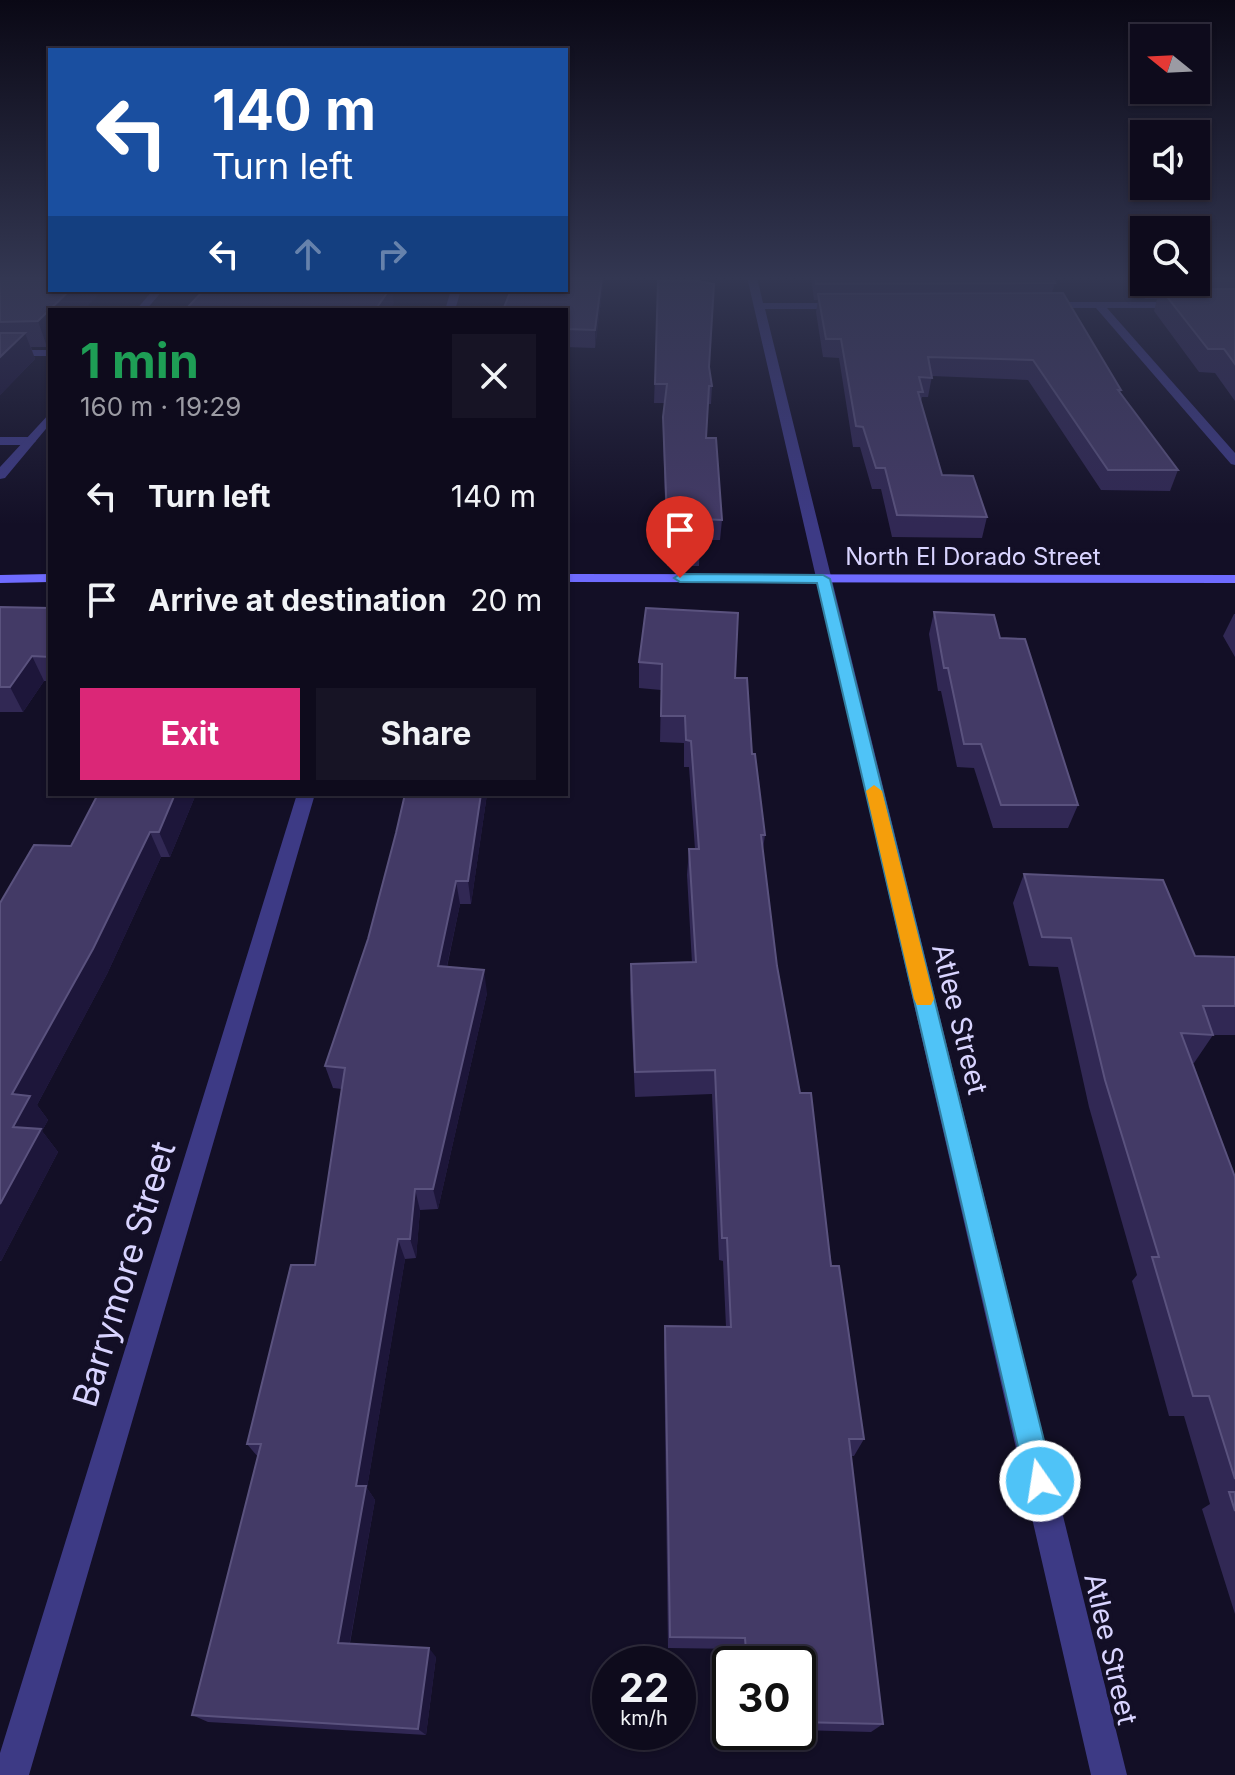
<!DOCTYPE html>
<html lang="en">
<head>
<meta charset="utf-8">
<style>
  :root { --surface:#0e0b1c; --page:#171425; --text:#f1f3f6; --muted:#9b9ba3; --line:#2e2b3b; --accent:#db2777 }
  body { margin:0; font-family:Inter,sans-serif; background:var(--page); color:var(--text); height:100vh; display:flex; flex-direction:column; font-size:30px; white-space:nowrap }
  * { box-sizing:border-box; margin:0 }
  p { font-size:26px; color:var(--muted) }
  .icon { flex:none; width:44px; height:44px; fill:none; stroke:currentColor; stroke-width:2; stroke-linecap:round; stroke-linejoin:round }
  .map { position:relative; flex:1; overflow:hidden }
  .panel { position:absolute; left:48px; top:308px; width:520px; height:488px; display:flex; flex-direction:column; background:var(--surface); border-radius:0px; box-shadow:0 2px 6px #0004,0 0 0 2px var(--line) }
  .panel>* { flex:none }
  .guide { position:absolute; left:48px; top:48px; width:520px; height:244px; border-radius:0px; box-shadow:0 2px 6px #0004,0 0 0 2px var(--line); background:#1a4fa0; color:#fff; overflow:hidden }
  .needle { width:52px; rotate:288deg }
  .fabs { position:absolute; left:1130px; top:24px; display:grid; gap:16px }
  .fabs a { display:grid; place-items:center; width:80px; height:80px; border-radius:0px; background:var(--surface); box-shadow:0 2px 6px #0004,0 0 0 2px var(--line); font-size:40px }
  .speed { position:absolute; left:592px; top:1646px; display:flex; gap:16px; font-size:40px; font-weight:700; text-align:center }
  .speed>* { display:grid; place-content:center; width:104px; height:104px; border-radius:50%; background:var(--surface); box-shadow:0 2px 6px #0004,0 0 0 2px var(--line); line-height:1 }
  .speed small { font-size:20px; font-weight:400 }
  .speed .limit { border:4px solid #111; border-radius:12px; background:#fff; color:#111 }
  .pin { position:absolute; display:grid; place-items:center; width:68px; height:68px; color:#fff; margin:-82px -34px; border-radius:50% 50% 50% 0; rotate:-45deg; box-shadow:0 0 8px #0007 }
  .pin .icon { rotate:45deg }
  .me { position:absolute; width:88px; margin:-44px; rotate:347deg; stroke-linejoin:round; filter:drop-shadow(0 0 6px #0008) }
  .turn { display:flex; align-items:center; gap:28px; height:168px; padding:0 32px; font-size:36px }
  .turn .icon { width:104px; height:104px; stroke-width:2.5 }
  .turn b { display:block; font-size:56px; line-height:68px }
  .lanes { display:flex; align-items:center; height:76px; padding:0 32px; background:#0003; justify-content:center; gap:40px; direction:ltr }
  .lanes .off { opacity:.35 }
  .round { display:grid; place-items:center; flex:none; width:84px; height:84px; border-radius:0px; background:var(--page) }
  .overview { display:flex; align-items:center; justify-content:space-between; height:136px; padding:0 32px }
  h1 { font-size:48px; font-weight:700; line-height:60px; color:#1e9e55 }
  .button { display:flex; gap:16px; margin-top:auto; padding:16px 32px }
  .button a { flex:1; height:92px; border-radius:0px; background:var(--accent); color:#fff; font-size:32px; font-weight:700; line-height:92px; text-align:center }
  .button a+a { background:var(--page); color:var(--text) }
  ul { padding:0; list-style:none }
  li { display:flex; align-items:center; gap:24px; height:104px; padding:0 32px }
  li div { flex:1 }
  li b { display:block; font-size:30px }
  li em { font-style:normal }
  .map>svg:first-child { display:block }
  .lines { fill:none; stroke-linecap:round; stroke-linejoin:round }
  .lane { fill:#3d3a85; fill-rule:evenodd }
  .street { fill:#3d3a85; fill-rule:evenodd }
  .secondary { fill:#6f6bff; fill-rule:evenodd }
  .wall { fill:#312854 }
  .shaded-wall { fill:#1d163a }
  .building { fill:#433a66; stroke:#5a527e; stroke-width:2 }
  .route { fill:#4fc3f7; stroke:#337fa1; stroke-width:2 }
  .slow { fill:#f59e0b }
  .labels { text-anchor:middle; stroke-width:8; stroke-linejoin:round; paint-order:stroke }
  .far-street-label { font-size:24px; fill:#d9d4ff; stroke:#130f26 }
  .street-label { font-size:28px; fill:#d9d4ff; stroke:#130f26 }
  .near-street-label { font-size:34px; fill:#d9d4ff; stroke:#130f26 }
</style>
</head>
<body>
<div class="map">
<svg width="1235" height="1775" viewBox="0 0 1235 1775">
  <rect width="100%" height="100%" fill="#130f26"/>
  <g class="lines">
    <path class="lane" d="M0,437H30L36,441L30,445H0Z"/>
    <path class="street" d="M747,277H757L763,303H843L848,306L843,309H765L1127,1775H1091Z
      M153,290H163L146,310H136Z
      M451,290H461L455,310H445Z
      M1235,302V308H1107L1235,453V465L1231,464L1096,308H1043L1038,305L1043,302Z
      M0,350H50V356H0Z
      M50,413V424L5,478L0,479V467Z
      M297,794H315L29,1775H0V1753Z"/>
    <path class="secondary" d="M50,574V582L0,583V575Z
      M566,574L1235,575V583L566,582Z"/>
  </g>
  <path class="wall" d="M0,277H50L47,347H31L35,359L0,395Z
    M604,277L595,348L566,347V310L509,293V290H566Z
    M811,277H1051L1055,283L1052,293L1121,390L1120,393L1178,470L1170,491L1101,490L1028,380L932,376L928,397H922L921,401L942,475L987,517L982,538L892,537L881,489H872L860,447H853L839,358L823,357L816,312L818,300H814Z
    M1128,277H1144V282H1196V277H1235V401L1215,373L1199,372L1154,311L1157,299H1145Z
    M658,281L709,367L712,386L711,404H708L706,438L722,520L720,540H700L699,566H667L663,436L665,403H654Z
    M0,607L50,608V681H44L23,712H0Z
    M646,608L735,678L752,754L765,835L763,849L777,966L864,1439L854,1456H851L883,1724L871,1732L798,1730V1664H741L740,1649L668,1648L664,1346L665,1326L726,1327L723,1261L719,1260L712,1094L635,1097L630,990L631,964L692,963L687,875L689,849H695L689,767H684V743L660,742L661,690L639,688V662Z
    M934,612L1078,805L1068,828H993L974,768L957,767L941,691H938L929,634Z
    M1234,614H1235V657L1223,636Z
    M196,794L170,857H161L107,974L37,1105L48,1120L42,1131L58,1152L1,1261H0V903L71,846Z
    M487,794L471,904H460L447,967L487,993L438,1209L420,1210L416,1258L405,1259L367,1488L375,1500L350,1643L436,1657L426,1735L208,1722L192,1715L258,1457L247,1444L315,1265L342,1089L333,1088L325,1066L368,939Z
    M1024,874L1195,956L1235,957V1035H1213L1194,1063H1192L1235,1177V1614L1202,1509L1210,1504L1184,1416H1169L1132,1281L1137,1275L1089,1107L1058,967L1029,966L1013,903Z"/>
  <path class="shaded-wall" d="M602,277H604L595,348V330Z
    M70,290H103L84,310H50V344L47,347L38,321Z
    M383,290H392L394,304L390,310H375Z
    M25,333L35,359L0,395V357Z
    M32,656L44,681L23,712L10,687Z
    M175,794H196L170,857L159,832Z
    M481,794H487L471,904L468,881Z
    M150,832L161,857L107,974L37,1105L48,1120L42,1131L58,1152L1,1261L0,1260V1204L13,1127L12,1094Z
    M456,881L460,904L442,989L438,966Z
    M484,970L487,993L438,1209L433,1189Z
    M415,1189L420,1210L416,1258L410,1239Z
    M398,1239L405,1259L367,1488L375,1500L348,1652L338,1643L356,1486Z
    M429,1648L436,1657L426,1735L418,1729Z"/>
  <path class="building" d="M0,277H50V290H70L38,321L0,322Z
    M566,277H602L595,330L566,329V310H503L511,290H566Z
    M815,277H1051L1055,283L816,284Z
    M1196,277H1235V278H1196Z
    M658,281H699L714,284L709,367L712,386H709L706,438H716L722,520L701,519L700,545H668L663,417L667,384H655Z
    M1161,289H1235V364L1224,349H1208Z
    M204,290H389L375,310H185Z
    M1063,293L1121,390H1118L1178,470H1108L1033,360L928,357L932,378L919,377L923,392H918L942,475L973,476L987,517L897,515L885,468H876L863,427L856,426L841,339H826L818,294Z
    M0,333H25L0,357Z
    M0,607L50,608V657L32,656L10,687H0Z
    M646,608L738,613L735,678H747L752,754H755L765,835H761L777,966L800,1093H811L831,1266H839L864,1439H849L883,1724L798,1722V1664H747L745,1638L670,1637L665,1326L731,1327L727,1238H722L715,1070L635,1072L631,964L696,962L689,849H699L691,741L686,740L685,716H661L662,664L639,662Z
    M934,612L994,615L1000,638L1025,639L1078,805H1001L981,744H964L948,668H944Z
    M98,794H175L159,832H150L93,949L12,1094L30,1096L13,1127L41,1129L0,1204V903L34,845L71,846Z
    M405,794H481L468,881H456L438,966L484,970L433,1189H415L410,1239H398L356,1486H366L338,1643L429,1648L418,1729L192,1715L261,1444H247L291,1265H315L345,1068L325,1066L368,939L396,833Z
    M1024,874L1163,880L1195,956L1235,957V1006H1203L1213,1035L1181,1033L1235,1177V1479L1209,1396H1193L1152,1257H1159L1105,1080L1071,938L1042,937Z
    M1229,1492H1235V1511Z"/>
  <linearGradient id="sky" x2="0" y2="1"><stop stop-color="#0a0815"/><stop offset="0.53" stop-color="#333752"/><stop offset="1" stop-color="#333752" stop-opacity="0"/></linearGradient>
  <rect width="1235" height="525" fill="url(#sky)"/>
  <path class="route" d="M823,575L830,579L1054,1481L1050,1491L1040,1495L1030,1491L1026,1481L817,583L680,582L674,578L680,574Z"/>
  <path class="slow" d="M874,785L882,791L934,999L931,1005H917L914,999L866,791Z"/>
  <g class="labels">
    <g class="far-street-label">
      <text x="973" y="565">North El Dorado Street</text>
    </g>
    <g class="street-label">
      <text transform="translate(960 1019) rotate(76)" y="10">Atlee Street</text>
      <text transform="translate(1111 1649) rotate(77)" y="10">Atlee Street</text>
    </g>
    <g class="near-street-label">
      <text transform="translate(124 1274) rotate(-73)" y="12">Barrymore Street</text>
    </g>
  </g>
</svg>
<div class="fabs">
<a><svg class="needle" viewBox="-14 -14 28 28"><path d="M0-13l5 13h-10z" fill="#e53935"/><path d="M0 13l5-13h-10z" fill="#9b9ba3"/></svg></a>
<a><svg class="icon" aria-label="sound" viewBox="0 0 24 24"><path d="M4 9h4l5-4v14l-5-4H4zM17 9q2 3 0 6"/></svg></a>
<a><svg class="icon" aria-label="search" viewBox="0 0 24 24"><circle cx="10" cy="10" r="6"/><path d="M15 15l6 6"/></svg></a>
</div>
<div class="speed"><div>22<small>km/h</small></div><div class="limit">30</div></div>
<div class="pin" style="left:680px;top:578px;background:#d93025"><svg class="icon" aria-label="arrive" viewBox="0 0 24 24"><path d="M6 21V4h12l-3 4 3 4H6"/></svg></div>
<svg class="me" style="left:1040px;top:1481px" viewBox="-20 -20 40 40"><circle r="17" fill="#4fc3f7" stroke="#fff" stroke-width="3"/><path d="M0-11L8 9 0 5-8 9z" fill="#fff"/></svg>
<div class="guide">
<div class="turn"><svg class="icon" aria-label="left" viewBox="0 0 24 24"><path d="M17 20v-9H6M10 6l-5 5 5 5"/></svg><div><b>140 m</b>Turn left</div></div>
<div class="lanes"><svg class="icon" aria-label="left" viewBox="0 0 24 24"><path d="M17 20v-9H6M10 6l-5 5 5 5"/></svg><svg class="icon off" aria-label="ahead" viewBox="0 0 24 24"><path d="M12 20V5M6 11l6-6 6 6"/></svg><svg class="icon off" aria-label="right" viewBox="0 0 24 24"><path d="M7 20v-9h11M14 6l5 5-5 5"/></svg></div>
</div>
<section class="panel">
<div class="overview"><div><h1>1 min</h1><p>160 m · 19:29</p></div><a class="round"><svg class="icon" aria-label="close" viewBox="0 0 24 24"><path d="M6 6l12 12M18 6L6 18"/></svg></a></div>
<ul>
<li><svg class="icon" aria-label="left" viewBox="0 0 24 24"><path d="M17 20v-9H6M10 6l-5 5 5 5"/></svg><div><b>Turn left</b></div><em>140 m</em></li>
<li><svg class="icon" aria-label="arrive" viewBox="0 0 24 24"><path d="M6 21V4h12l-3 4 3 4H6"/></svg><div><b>Arrive at destination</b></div><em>20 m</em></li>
</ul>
<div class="button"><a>Exit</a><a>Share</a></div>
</section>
</div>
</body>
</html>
